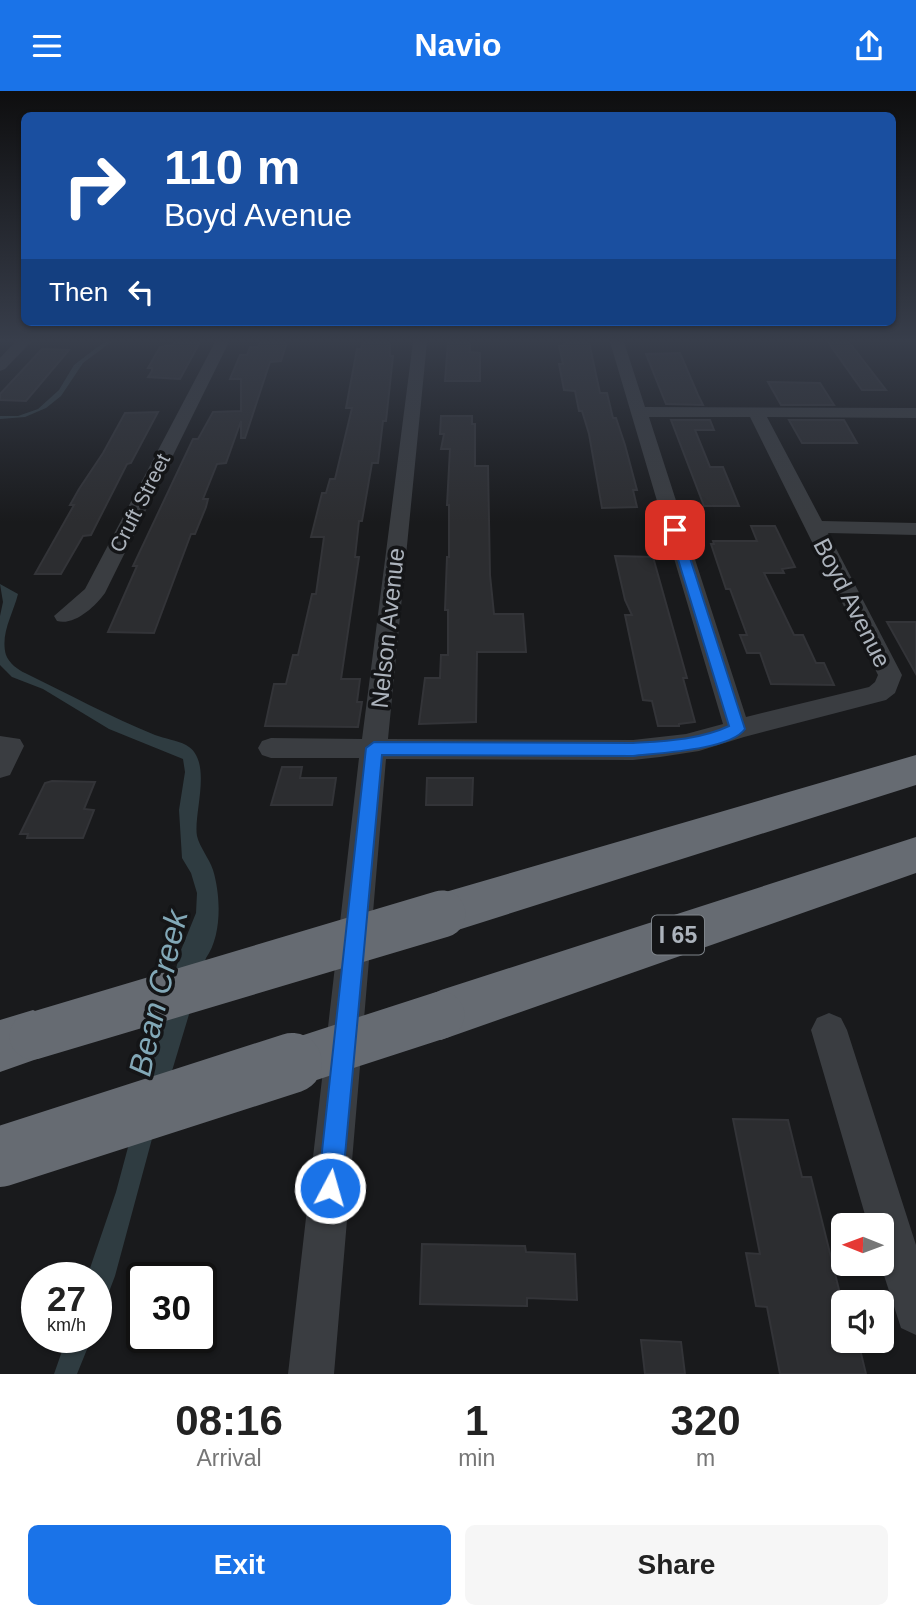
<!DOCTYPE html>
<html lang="en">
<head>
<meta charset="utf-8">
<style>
  :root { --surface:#fff; --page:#f6f6f6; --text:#222; --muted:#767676; --accent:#1a73e8 }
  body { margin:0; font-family:Helvetica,sans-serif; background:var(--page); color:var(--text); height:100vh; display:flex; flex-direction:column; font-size:26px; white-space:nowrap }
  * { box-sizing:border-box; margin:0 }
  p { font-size:23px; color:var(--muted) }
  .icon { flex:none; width:38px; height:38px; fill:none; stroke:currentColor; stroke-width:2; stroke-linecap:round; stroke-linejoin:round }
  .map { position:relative; height:1283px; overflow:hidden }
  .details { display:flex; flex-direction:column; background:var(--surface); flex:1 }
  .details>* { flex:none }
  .top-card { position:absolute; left:21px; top:21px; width:875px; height:214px; border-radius:10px; box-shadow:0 2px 5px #0004; background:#1a4fa0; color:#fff; overflow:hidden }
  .needle { width:46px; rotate:271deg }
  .controls { position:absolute; left:831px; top:1122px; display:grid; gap:14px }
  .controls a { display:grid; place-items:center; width:63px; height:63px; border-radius:10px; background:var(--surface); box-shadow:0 2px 5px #0004; font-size:35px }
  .speed { position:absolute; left:21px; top:1171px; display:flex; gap:14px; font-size:35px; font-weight:700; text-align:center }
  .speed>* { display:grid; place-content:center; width:91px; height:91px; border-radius:50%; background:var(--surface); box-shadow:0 2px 5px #0004; line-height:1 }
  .speed small { font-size:18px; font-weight:400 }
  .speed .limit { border:4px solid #111; border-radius:10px; background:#fff; color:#111 }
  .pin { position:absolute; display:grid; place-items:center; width:60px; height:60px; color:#fff; margin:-30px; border-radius:14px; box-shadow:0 4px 10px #0006 }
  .me { position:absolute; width:77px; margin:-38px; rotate:6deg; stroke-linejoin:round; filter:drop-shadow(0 0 5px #0008) }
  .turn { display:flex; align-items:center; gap:24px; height:147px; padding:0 28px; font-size:32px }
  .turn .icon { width:91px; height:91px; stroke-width:2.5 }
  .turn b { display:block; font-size:49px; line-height:60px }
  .then { display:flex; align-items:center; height:66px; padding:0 28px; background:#0003; gap:14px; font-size:26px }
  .eta { display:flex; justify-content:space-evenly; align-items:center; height:119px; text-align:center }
  .eta b { font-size:42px; font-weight:800; line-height:49px }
  .primary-button { display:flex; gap:14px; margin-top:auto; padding:14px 28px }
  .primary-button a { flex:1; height:80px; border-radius:10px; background:var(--accent); color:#fff; font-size:28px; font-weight:800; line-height:80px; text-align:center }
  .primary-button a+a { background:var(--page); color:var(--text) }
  header { display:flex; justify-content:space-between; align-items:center; height:91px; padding:0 28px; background:var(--accent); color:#fff; font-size:32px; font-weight:800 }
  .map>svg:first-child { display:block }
  .water { fill:#2f3c41 }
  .building { fill:#2c2d30; stroke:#333438; stroke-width:2 }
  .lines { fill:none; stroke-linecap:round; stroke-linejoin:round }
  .street { fill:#3a3d41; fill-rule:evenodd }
  .highway { fill:#666b72; fill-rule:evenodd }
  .highway-bridge-far1 { stroke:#666b72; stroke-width:47 }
  .highway-bridge { stroke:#666b72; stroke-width:60 }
  .route { fill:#1a73e8; stroke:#114b97; stroke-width:2 }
  .labels { text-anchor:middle; stroke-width:7; stroke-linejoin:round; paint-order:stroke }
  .far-street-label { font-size:21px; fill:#acb3bc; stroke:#141517 }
  .shield { fill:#141517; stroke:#7e848a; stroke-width:2 }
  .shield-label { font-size:23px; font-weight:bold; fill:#acb3bc }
  .street-label { font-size:24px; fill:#acb3bc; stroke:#141517 }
  .near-water-label { font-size:32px; font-style:italic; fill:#82a8b7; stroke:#141517 }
</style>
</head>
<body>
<header><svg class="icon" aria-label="menu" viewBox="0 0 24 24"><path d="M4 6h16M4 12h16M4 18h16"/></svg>Navio<svg class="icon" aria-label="share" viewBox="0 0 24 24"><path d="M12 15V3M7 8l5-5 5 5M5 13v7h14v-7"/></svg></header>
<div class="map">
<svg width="916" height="1283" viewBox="0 0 916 1283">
  <rect width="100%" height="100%" fill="#191a1c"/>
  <path class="water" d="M104,251H111L83,272L61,305L46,317L25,326L0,328V325H18L38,318L59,299L74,274Z
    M0,493L18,503C13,523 0,543 6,564C9,572 18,579 25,582C68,603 111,626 155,644C165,648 177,649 186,654C214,669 193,722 197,745C200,757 209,767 213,779C221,805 222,845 206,867L156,1033L115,1185L96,1235V1186H87L116,1101L181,859L196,822L197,802L191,782L182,767L179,719L185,681L183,668L109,638L43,598L12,586L0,574V525L3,511Z
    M67,1246H92L77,1283H54Z"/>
  <path class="building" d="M175,251H200L180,288L148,286L152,280V277H148L160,256L173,254Z
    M260,251H287L281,270L270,271L245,347H241V330L226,372L217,373L203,408H208L206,416L195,443H191L154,542L108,541L137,475H133L193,348H198L213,321L241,320V288H230L240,264H247L250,256H258Z
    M363,251H390V265H393L386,330H383L378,372H372L362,430H359L355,466H359L341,588H360L357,611H362L358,636L265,635L274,593H286L293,564H298L312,503H316L324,446H311L322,402H326L330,388H335L352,317H346L357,258H361Z
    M448,251H470V261L480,262V290H445Z
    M564,251H589L600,302H607L613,327H616L625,354L637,399H633L637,416L602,417L589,343L582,320H579L575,300L564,299L559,273H563L559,255H565Z
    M828,251H849L886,299H862Z
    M42,258L69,259L26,310L0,309V303Z
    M680,262L698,304L703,314L666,313L646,263Z
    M768,291L820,292L834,314H781Z
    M158,321L131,372L127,373L91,444L83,445L61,483H35L74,414H70L79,398L103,362L125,322Z
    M441,325H472V333H475V375H488L490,484L494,523H523L526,561H477L476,631L419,633L425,587H440L441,564H448V519H445L447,466H449V414H447L450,358H441L444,343H440Z
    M671,329H710L714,339H695L710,376H723L739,415H704Z
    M789,329H844L857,352H802Z
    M751,435H775L795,476L782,478L784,482H764L794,544H803L816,572H824L834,594L771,593L760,562H747L740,544H747L730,498H726L711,453H714L713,450H757Z
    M615,465L653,466L687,587H683L695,631L679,633V635H658L652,610L643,609L625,524H632L625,509Z
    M887,531H916V583Z
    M282,676H302L300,687H336L332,714H271Z
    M427,687H473L472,714H426Z
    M52,690L95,691L84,718L94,719L83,747H27L28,743H20L45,692Z
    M733,1028L788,1029L802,1086H811L826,1146L844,1219V1250H858L866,1283H780L767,1216L756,1215L746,1162L760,1163Z
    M422,1153L525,1155L526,1161L575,1163L577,1209L527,1207V1215L420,1213Z
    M641,1249L681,1251L685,1283H645Z"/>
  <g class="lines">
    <path class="street" d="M15,251H31L5,278L0,280V267Z
      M215,251H229L105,502C95,516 74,535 57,530L54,525L85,498Z
      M413,251H427L388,648L633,649L686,643L723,633L610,251H624L645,316L916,317V327L767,326L822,430L916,432V444L828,442L902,584L895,602L886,609L744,646L699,660L660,666L633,669L386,668L334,1283H288L359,667H271L262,664L258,657L262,650L271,647L362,648ZM649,326H750L878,584L875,591L869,596L746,626Z
      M0,645L20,648L24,655L10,684L0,687Z
      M829,922L841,927L847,939L916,1154V1244L901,1237L880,1172H882V1134H868L811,939L817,927Z"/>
    <path class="highway" d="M916,664V694L442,844L426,838L419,823L426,808L442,802Z
      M916,746V782L441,949L423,941L415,924L423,907L441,899Z
      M33,919L51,927L59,945L51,963L0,981V929Z"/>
    <path class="highway-bridge-far1" d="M33,945L442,823
      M287,974L441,924"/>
    <path class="highway-bridge" d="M0,1066L292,972"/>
  </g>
  <linearGradient id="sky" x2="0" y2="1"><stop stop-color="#0e0e0f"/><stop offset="0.58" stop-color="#383e4b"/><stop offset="1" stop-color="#383e4b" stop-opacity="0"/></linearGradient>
  <rect width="916" height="431" fill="url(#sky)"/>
  <path class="route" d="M675,435L681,439L745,638C730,659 659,662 633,665L382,664L342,1097L339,1105L330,1109L322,1105L318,1097L366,657L374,651L633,652C665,650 699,649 729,635L669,439Z"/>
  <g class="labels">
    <g class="far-street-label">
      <text transform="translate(140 412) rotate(-63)" y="7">Cruft Street</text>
    </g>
    <rect class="shield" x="652" y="824.5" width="52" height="39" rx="5"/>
    <g class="shield-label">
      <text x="678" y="852">I 65</text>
    </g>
    <g class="street-label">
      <text transform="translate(852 512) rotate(63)" y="8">Boyd Avenue</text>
      <text transform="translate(388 537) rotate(-84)" y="8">Nelson Avenue</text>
    </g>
    <g class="near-water-label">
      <text transform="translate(158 902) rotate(-77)" y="11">Bean Creek</text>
    </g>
  </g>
</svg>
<div class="controls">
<a><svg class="needle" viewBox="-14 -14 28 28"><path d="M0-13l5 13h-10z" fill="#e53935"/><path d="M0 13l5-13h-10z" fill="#767676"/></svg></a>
<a><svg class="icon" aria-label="sound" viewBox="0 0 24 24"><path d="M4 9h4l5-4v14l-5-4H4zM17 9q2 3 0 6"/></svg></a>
</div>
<div class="speed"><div>27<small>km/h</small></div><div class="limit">30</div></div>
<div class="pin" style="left:675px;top:439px;background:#d93025"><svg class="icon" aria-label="arrive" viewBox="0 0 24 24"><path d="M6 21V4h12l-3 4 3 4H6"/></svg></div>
<svg class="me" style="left:330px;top:1097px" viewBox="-20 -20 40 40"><circle r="17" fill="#1a73e8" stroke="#fff" stroke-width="3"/><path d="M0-11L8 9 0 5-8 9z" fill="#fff"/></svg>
<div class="top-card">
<div class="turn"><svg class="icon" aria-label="right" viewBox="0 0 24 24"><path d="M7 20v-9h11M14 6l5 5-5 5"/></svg><div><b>110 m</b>Boyd Avenue</div></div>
<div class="then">Then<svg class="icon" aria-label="left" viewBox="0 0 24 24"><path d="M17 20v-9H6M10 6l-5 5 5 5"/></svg></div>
</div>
</div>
<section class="details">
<div class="eta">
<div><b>08:16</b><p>Arrival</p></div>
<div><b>1</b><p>min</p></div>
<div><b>320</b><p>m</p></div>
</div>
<div class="primary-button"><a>Exit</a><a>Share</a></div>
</section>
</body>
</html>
